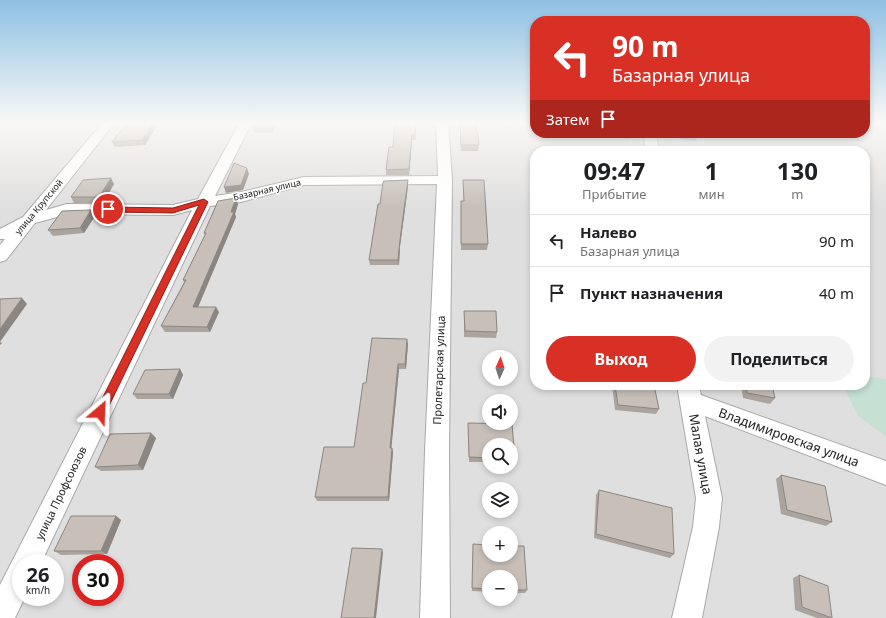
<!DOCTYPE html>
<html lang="ru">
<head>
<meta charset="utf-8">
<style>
  :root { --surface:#fff; --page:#f2f2f2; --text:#202124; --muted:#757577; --line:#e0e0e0; --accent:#d93025 }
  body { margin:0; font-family:"Noto Sans",sans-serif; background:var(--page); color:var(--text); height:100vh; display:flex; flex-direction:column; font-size:15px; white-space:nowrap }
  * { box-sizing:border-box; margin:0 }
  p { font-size:13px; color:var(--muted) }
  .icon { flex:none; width:22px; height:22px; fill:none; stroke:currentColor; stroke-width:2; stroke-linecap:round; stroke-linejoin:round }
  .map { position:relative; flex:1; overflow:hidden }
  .details { position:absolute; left:530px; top:146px; width:340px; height:244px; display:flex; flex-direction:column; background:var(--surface); border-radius:16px; box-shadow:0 2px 6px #0003 }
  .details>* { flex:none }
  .hud { position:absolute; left:530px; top:16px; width:340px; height:122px; border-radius:16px; box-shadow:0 2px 6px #0003; background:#d93025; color:#fff; overflow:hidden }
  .needle { width:26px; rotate:3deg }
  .fabs { position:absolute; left:482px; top:350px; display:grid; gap:8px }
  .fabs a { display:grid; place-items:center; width:36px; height:36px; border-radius:50%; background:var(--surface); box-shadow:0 2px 6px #0003; font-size:20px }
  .speed { position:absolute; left:12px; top:554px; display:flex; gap:8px; font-size:20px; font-weight:700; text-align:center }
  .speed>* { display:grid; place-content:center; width:52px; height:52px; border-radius:50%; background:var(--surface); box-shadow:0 2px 6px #0003; line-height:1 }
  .speed small { font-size:10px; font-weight:400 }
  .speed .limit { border:6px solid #d22; background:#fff; color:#111 }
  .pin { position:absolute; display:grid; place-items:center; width:34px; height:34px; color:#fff; margin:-17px; border:2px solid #fff; border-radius:50%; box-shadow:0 1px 4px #0007 }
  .me { position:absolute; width:44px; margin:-22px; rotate:26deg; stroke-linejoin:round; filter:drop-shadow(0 0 3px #0008) }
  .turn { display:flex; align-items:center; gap:14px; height:84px; padding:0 16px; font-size:18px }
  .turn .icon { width:52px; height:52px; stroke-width:2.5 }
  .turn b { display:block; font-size:28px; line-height:34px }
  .then { display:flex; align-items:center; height:38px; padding:0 16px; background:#0003; gap:8px; font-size:15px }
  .eta { display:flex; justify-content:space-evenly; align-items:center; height:68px; text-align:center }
  .eta b { font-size:24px; font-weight:700; line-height:28px }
  .cta { display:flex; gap:8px; margin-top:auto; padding:8px 16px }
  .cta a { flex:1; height:46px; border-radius:24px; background:var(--accent); color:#fff; font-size:16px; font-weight:700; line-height:46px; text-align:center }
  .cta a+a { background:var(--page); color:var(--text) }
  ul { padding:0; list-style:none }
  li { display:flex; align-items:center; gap:12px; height:52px; padding:0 16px; border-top:1px solid var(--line) }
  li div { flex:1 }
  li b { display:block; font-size:15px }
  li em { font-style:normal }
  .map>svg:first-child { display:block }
  .residential { fill:#e0dfdf; fill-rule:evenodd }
  .wetland { fill:#c6e0d4 }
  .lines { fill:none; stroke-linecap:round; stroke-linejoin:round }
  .minor-casing { stroke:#a9a9a9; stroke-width:2 }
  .minor { fill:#fff; fill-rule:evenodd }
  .wall { fill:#aba49e }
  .shaded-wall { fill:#8b8681 }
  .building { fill:#c7bfb8; stroke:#8b8681 }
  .route { fill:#d93025; stroke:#8d1f18 }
  .labels { text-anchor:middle; stroke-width:3; stroke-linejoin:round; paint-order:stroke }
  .far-street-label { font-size:9px; fill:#222; stroke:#fff }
  .street-label { font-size:11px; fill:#222; stroke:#fff }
  .near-street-label { font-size:13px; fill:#222; stroke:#fff }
</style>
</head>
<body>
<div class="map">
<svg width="886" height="618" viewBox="0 0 886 618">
  <rect width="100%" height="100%" fill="#f2efe9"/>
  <path class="residential" d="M0,122H535V133H865V122H886V618H0ZM535,151H865V385H535ZM489,357H511V379H489ZM489,401H511V423H489ZM489,445H511V467H489ZM489,489H511V511H489ZM489,533H511V555H489ZM21,563H55V597H21ZM81,563H115V597H81ZM489,577H511V599H489Z"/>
  <path class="wetland" d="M865,376L886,379V436L858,416L843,385H865Z"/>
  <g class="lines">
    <defs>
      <path id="minor" d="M103,122H115L46,210L67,204L173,205L198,199L240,122H252L215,196L241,192L304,177L438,176L436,122H448L452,180L449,451L450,618H420L425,451L437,184L304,185L241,202L210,206L41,563H21V597H25L15,618H0V585L192,210L173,215L68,214L35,223L6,260L0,262V245L5,239H0V229L23,217Z
        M644,133H656L659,151H645Z
        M677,385H699L701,395L886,461V485L705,416L722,498L719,527L702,618H672L693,527L696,498Z"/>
    </defs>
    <use href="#minor" class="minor-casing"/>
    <use href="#minor" class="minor"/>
  </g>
  <path class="wall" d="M128,122H159L145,145L115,147L112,142Z
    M277,122L272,133H254L253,128Z
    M416,122V140H412L409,175H386V170L393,147Z
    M460,122H476L479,145L478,151H461Z
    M608,133H631L629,139L608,136Z
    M678,133H697L698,136L696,141L679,139Z
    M408,180V186L400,246L399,265H370L369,260L380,204Z
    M463,180L488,244L487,250H461V207L464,201Z
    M114,184L103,203H74L71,197Z
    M236,198L238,204L235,214L236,217L198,307L219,312L210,332H165L161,326L184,282L183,280L205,235L204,233Z
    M91,210L95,216L84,233L53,236L48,230Z
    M464,311L497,332L496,338L464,337Z
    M408,344L406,369H399L391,448H392L393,452L389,501H317L315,497L354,447L366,383Z
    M180,369L183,375L173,399H137L133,394Z
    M612,385H654L659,409L656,414L615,410Z
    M741,385H772L775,398L770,404L743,398Z
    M468,423L512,424L515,458L514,463H511V445H489V462H469Z
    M151,433L156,438L143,470L101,471L95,467Z
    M781,475L832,522L826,526L781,514L776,479Z
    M599,490L674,554L670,558L594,538L596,495Z
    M116,516L121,520L107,554L61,555L54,551Z
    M473,544L527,590L525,593H511V577H489V592L472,591Z
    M799,575L832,618H817L795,610L793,578Z"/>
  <path class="shaded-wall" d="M154,122H159L145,145L142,140Z
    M273,122H277L272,133L271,128Z
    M412,135V140L409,175V169Z
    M247,168L249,174L243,190L226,193L224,187Z
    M111,178L114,184L103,203L99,197Z
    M408,180V186L400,246L399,265L398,260L400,240Z
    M236,198L238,204L235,214L236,217L196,312L193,307Z
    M91,210L95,216L84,233L80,228Z
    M22,298L27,304L0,342L2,343L0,345V329Z
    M216,307L219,312L210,332L207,327Z
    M407,339L408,344L406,369L405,364Z
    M398,364L399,369L391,452L390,448Z
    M180,369L183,375L173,399L169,394Z
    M151,433L156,438L143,470L138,465Z
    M392,448L393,452L389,501L388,497Z
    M116,516L121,520L107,554L101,551Z
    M382,549L383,553L376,618H374Z"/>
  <path class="building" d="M128,122H154L142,140L112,142Z
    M256,122H273L271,128H253Z
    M395,122H416L415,135H412L409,169L386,170L389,147H393Z
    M460,122H476L479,145H461Z
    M680,133H697L698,136L681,134Z
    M234,163L247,168L241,185L224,187Z
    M111,178L99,197H71L83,180Z
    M408,180L400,240L398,260H369L378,204H380L383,182L384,181Z
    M463,180H484L488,244H461V201H464Z
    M236,198L231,212H234L193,307H216L207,327L161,326L186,280H183L206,233H204L218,201Z
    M91,210L80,228L48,230L62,211Z
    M22,298L0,329V299Z
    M464,311H496L497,332L465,331Z
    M372,338L407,339L405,364H398L390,448H392L388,497H315L324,447H354L363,383H366Z
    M180,369L169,394H133L145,370Z
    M615,385H654L659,409L618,405Z
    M746,385H772L775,398L747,393Z
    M468,423L512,424L515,458H511V445H489V458L469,457Z
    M151,433L138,465L95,467L110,434Z
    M781,475L825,486L832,522L787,510Z
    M599,490L672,508L674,554L596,534Z
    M71,516H116L101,551H54Z
    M473,544L489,545V555H511V546H524L527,590H511V577H489V589L472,588Z
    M352,548L382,549L374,618H341Z
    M799,575L828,586L832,618L802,607Z"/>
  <linearGradient id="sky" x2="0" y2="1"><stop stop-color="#8fc0e4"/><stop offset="0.59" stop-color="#f9f8f5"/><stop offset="1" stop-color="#f9f8f5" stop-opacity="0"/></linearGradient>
  <rect width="886" height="208" fill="url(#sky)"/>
  <path class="route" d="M204,199L208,202L104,416L100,417L97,416L95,412L97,409L199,205L173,213L108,212L104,209L108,207L173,208Z"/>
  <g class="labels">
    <g class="far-street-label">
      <text transform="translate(267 190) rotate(-13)" y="3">Базарная улица</text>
      <text transform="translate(39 207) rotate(-50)" y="3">улица Крупской</text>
    </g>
    <g class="street-label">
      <text transform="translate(439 370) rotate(-88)" y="4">Пролетарская улица</text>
      <text transform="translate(61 493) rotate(-64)" y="4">улица Профсоюзов</text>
    </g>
    <g class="near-street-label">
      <text transform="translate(789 437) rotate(20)" y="5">Владимировская улица</text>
      <text transform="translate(701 454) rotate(80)" y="5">Малая улица</text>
    </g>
  </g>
</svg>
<div class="fabs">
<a><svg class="needle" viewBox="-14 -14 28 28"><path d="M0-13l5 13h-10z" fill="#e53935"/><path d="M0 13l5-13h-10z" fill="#757577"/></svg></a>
<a><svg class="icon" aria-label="sound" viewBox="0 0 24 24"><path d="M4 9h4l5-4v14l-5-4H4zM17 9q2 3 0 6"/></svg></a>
<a><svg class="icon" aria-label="search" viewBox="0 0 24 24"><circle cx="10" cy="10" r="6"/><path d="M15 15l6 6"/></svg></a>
<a><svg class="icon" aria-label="layers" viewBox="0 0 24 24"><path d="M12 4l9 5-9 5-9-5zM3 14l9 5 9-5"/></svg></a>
<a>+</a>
<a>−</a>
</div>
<div class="speed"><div>26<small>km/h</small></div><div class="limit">30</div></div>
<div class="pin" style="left:108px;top:209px;background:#d93025"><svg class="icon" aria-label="arrive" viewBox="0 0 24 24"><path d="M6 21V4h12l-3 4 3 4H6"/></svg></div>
<svg class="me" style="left:100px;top:412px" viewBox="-20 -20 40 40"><path d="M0-17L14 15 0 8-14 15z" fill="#d93025" stroke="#fff" stroke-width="4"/></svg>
<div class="hud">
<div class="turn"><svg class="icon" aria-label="left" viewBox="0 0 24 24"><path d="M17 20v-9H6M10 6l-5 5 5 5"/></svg><div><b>90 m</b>Базарная улица</div></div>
<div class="then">Затем<svg class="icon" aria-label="arrive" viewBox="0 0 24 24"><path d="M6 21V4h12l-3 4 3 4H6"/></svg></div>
</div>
<section class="details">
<div class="eta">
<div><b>09:47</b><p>Прибытие</p></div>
<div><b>1</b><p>мин</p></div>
<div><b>130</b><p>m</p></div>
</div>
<ul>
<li><svg class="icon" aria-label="left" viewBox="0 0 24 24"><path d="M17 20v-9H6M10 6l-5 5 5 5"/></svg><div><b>Налево</b><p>Базарная улица</p></div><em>90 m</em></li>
<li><svg class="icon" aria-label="arrive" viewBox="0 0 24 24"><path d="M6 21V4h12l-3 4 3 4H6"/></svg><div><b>Пункт назначения</b></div><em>40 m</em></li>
</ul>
<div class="cta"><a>Выход</a><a>Поделиться</a></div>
</section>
</div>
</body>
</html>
